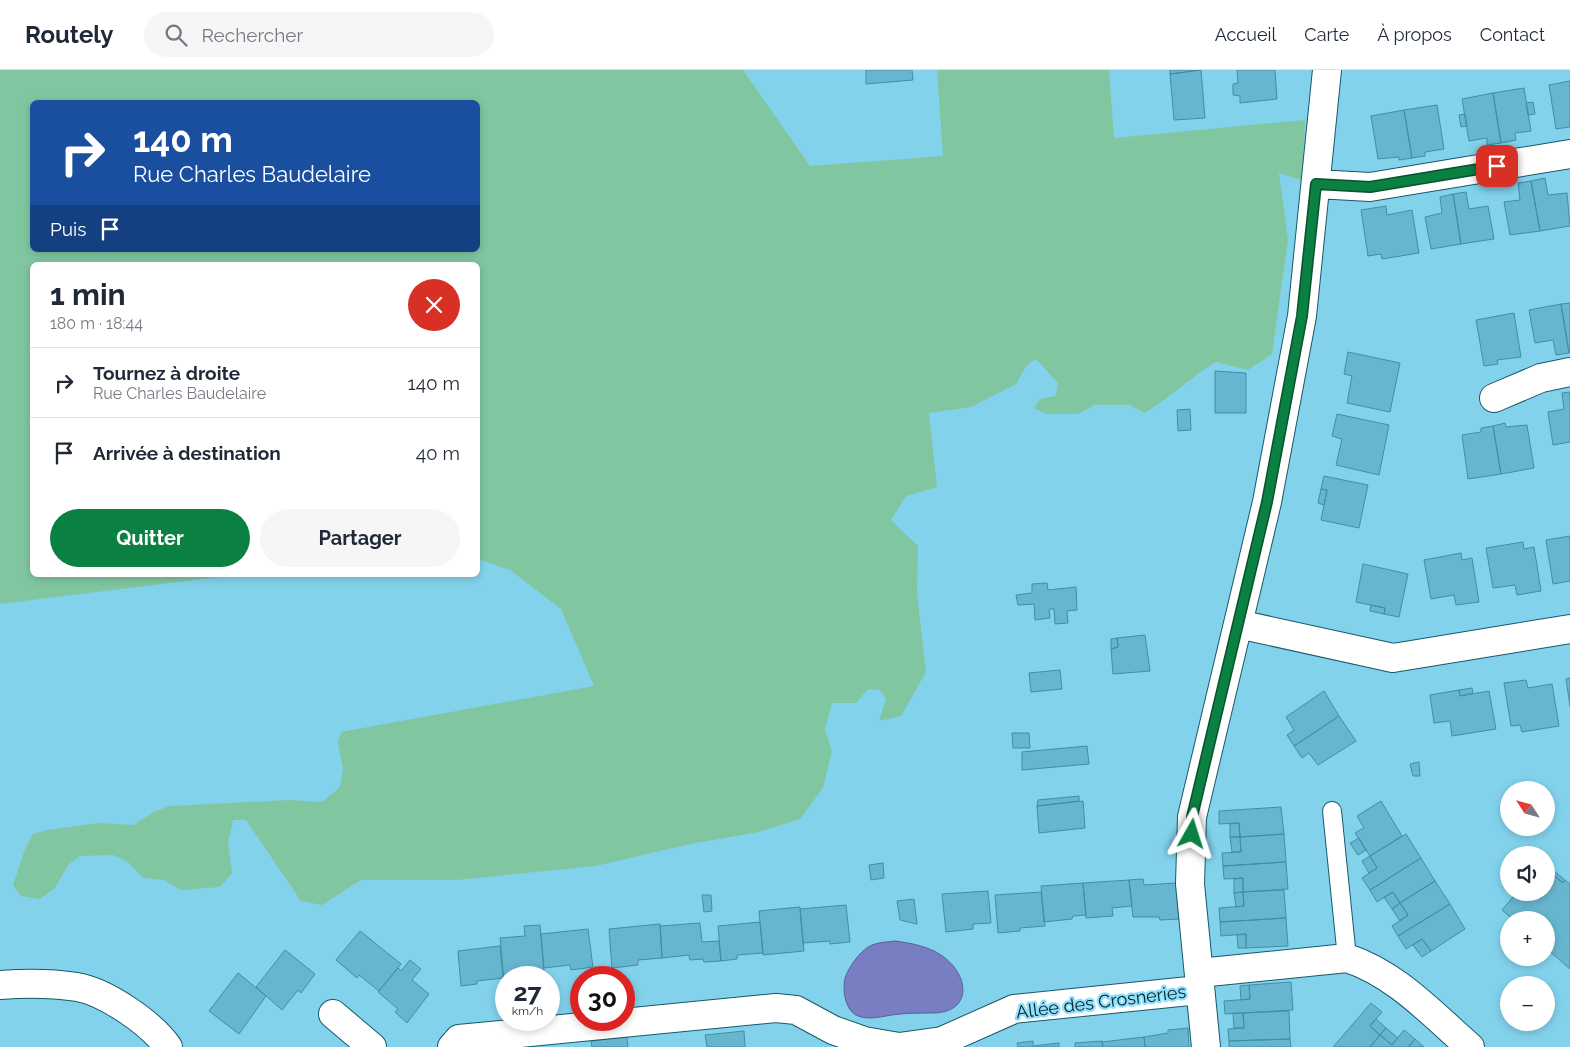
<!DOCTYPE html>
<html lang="fr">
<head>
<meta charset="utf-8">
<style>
  :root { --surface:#fff; --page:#f6f6f7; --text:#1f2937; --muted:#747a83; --line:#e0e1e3; --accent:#0b8043 }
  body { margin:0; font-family:Raleway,sans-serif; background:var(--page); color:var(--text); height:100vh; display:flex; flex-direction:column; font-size:19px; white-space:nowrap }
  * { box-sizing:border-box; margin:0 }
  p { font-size:16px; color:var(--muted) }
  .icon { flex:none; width:28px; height:28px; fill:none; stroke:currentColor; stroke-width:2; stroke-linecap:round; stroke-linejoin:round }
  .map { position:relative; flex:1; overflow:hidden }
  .sheet { position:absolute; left:30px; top:192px; width:450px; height:315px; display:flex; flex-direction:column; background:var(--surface); border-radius:8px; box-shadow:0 2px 8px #0003 }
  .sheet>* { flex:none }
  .banner { position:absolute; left:30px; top:30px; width:450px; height:152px; border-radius:8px; box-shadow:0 2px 8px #0003; background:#1a4fa0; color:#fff; overflow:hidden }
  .needle { width:32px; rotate:306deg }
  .fabs { position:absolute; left:1500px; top:711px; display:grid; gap:10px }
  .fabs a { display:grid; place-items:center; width:55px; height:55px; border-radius:50%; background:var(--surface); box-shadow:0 2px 8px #0003; font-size:25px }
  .speed { position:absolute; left:495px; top:896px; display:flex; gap:10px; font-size:25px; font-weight:700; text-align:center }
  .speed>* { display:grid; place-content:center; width:65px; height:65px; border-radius:50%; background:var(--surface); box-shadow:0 2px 8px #0003; line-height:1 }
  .speed small { font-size:12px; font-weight:400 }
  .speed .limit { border:8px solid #d22; background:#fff; color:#111 }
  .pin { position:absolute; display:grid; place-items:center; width:42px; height:42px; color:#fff; margin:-21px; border-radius:10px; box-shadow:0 2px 8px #0006 }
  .me { position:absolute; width:55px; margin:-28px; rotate:6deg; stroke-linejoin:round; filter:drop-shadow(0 0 4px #0008) }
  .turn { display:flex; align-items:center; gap:18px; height:105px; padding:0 20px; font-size:22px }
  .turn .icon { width:65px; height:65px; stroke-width:2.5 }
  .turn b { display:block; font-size:35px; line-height:42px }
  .then { display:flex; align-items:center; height:48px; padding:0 20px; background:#0003; gap:10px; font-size:19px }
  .round { display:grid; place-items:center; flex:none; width:52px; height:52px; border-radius:26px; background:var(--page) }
  .summary { display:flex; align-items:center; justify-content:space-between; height:85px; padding:0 20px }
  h1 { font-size:30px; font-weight:700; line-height:38px }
  .primary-button { display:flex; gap:10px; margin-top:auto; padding:10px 20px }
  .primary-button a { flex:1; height:58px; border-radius:30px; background:var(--accent); color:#fff; font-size:20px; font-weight:700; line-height:58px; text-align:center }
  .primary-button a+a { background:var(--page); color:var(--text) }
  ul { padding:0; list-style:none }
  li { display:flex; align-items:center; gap:15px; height:70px; padding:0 20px; border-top:1px solid var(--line) }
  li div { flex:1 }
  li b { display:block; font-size:19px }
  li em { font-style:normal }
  header { display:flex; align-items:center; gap:30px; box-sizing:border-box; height:70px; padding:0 25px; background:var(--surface); border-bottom:1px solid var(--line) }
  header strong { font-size:24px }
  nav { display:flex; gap:28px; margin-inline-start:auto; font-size:18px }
  .search { width:350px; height:45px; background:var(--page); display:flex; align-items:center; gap:12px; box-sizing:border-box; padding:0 18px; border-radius:28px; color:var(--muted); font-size:19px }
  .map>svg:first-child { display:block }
  .green { fill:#80c6a1; fill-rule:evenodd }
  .water { fill:#797dc2; stroke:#556295 }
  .building { fill:#67b6cf; stroke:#3e8fa7 }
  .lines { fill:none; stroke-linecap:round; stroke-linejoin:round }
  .service-casing { stroke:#18586a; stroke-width:20 }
  .minor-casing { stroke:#18586a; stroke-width:30 }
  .service { stroke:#fff; stroke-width:18 }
  .minor { stroke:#fff; stroke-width:28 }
  .route-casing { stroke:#07532c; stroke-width:12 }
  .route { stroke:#0b8043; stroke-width:9 }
  .labels { text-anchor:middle; stroke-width:4.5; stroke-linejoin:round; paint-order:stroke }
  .street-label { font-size:18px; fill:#00222c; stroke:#90e0f9 }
</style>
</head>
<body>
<header>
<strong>Routely</strong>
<div class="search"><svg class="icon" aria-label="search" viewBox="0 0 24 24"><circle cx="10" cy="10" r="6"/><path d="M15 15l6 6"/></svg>Rechercher</div>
<nav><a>Accueil</a><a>Carte</a><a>À propos</a><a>Contact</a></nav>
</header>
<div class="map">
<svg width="1570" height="977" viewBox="0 0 1570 977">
  <rect width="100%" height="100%" fill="#83d2ec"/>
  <path class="green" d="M0,0H743L810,96L943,86L937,0H1109L1114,68L1305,50L1303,111L1279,103L1288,170L1272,284L1248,300L1216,292C1191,307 1170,327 1145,343L1130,335H1094L1078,344H1046L1034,338L1040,329L1056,326L1058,313L1036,289L1026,296L1016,314L971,337L929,343L937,417L906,426L891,450L918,476L917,523L926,602L901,646L879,651L886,629L880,620L868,619L856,633H832L825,660L832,681L823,718L800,749L759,762L690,774L596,796L457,810H361L322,835L301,831L246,750H233L228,773L232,803L220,817L181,820L164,810L143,808L129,793L113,785L80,786L68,795L55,818L40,829L21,826L13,815L25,779L33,764L47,760L98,753L133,755L152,743L169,736L291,730L322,732L340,717L343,699L338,672L341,662L594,616L561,539L510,500L478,489V195H32V505H233L0,534ZM32,32H478V180H32Z"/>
  <path class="water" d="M895,871C911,873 932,877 945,888C970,908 971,942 934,943C923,943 911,943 900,944C886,945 871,951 858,946C844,941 841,915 847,903C852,893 862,879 872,875C879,872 888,872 895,871Z"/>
  <path class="building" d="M866,0H912L913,10L866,14Z
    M1170,0H1201L1170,4Z
    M1201,0L1205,48L1174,50L1170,4Z
    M1237,0H1275L1277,29L1240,33V26L1233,25V14L1238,13Z
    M1570,11V57L1556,59L1549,15Z
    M1524,18L1531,61L1515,63L1516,70L1501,73L1493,23Z
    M1493,23L1501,73L1487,75V68L1469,71L1462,29Z
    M1533,32L1535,44L1528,45L1526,33Z
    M1437,35L1444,79L1425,82V86L1412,88L1404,40Z
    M1404,40L1412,88L1399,90V87L1378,89L1371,46Z
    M1465,44L1467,56L1461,57L1459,45Z
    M1545,108L1548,125L1567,123L1570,156L1540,161L1531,111Z
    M1531,111L1540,161L1510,165L1504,132L1520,130L1518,113Z
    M1466,122L1469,139L1488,136L1494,169L1461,174L1453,124Z
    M1453,124L1461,174L1431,179L1425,147L1442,143L1440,127Z
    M1386,136L1387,145L1412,140L1419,183L1382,189L1381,184L1368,186L1361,140Z
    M1570,233V283H1569L1561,234Z
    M1561,234L1569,283L1556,285L1553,270L1535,273L1529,240Z
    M1514,243L1521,287L1497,290L1498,294L1484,296L1476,250Z
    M1348,282L1400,293L1390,342L1347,333L1352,306L1344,304Z
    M1215,301L1246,303V343H1215Z
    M1570,322V372L1553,375L1548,342L1564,339L1562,323Z
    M1190,339L1191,360L1178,361L1177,340Z
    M1337,344L1389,355L1379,405L1336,395L1342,369L1332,366Z
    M1505,353L1506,357L1527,355L1534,398L1501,404L1493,356Z
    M1493,356L1501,404L1468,409L1462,365L1481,362V358Z
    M1324,406L1368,415L1359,458L1321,450L1327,420L1321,419Z
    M1321,419L1327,420L1324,435L1318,433Z
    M1570,466V511L1553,514L1546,470Z
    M1523,472L1524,479L1534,477L1541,521L1517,525L1515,515L1493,518L1486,478Z
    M1461,483L1462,490L1472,488L1479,532L1456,535L1454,525L1431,529L1424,490Z
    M1363,494L1408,504L1399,547L1384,544L1385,538L1356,532Z
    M1047,513L1048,520L1076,517L1077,540L1067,541L1068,553L1055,554L1054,539H1049L1050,548L1035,550L1034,534L1018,535L1016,525L1032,523V514Z
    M1371,535L1385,538L1384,544L1370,541Z
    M1145,565L1150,601L1113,604L1111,579L1118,577L1117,568Z
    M1117,568L1118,577L1111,579V569Z
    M1060,600L1062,619L1031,622L1029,603Z
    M1570,608V636L1566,609Z
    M1526,610L1528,618L1552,614L1559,656L1522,662L1520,655L1511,656L1504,613Z
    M1472,618L1473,623L1460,626L1459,620Z
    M1459,620L1460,626L1489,621L1496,659L1452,666L1450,651L1434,653L1430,625Z
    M1324,621L1339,646L1294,676L1287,665L1294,660L1286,647Z
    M1339,646L1356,671L1318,695L1309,683L1302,688L1294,676Z
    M1012,663H1029L1030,678H1013Z
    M1087,676L1089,694L1022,700V682Z
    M1419,692L1420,706H1413L1410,694Z
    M1079,726V731L1037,736L1038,730Z
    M1083,731L1085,758L1039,763L1037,736Z
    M1381,731L1402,766L1370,786L1355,763L1364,758L1357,746Z
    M1281,737L1284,764L1240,767L1239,753L1219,754V741Z
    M1239,753L1240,767H1230V754Z
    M1284,764L1286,792L1223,796L1222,783L1241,782L1240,767Z
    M1406,764L1421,788L1370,820L1362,808L1377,798L1370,786Z
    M1230,767H1240L1241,782H1232Z
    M1359,768L1366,780L1358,785L1350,773Z
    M1370,786L1377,798L1369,803L1362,791Z
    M1421,788L1435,811L1400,833L1393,822L1377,832L1370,820Z
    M1286,792L1288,819L1243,822V808L1224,809L1223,796Z
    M883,793L884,808L871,810L869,795Z
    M1546,795L1565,810L1563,813L1546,799Z
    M1546,799L1563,813L1565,810L1570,814V899L1546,878V850H1514L1502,840L1517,822H1546Z
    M1243,808V822L1234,823V809Z
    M1143,809L1144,815L1176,813L1179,849L1160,850L1159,847H1133L1129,810Z
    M1129,810L1132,836L1112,838L1113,846L1086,848L1083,813Z
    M1435,811L1450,834L1398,866L1392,856L1408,845L1400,833Z
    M1083,813L1086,845L1073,846L1072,849L1044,852L1041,816Z
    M1284,820L1286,848L1220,852L1219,838L1244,836L1243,822Z
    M988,821L991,853L973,854V859L946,862L942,824Z
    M1041,822L1045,856L1020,858V861L998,863L995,825Z
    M1243,822L1244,836L1236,837L1234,823Z
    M1393,822L1400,833L1392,839L1384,827Z
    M702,825H711L712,841L704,842Z
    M914,829L917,854L900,850L897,831Z
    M1400,833L1408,845L1400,851L1392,839Z
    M1450,834L1465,859L1431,881L1422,869L1406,879L1398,866Z
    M846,835L850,872L830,874V871L803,873L800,839Z
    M800,837L804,881L763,885L759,841Z
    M1286,848L1288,876L1246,878V864L1221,866L1220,852Z
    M760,852L763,883L737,885V889L721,891L718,856Z
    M700,853L702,872L719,871L721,891L704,892L703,889L690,890L689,885L662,888L660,856Z
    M660,854L662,888L638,890V895L612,898L609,859Z
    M540,855L544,902L531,903V907L506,908V910H504L500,868L525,866L524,856Z
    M588,859L593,897L571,900L570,895L544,898L541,864Z
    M360,861L401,894L379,921L359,905L357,908L336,890Z
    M1246,864V878H1238L1237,865Z
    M1422,869L1431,881L1422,887L1413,875Z
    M500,876L503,908L477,911V914L461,916L458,881Z
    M285,880L315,904L301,923L298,920L282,940L256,917Z
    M410,890L421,899L412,910L429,924L407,953L395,942L398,939L378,922L398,898L401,901Z
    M238,903L266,926L239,964L209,941Z
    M1291,912L1293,940L1225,944L1224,931L1250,929L1249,915Z
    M1249,915L1250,929L1241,930L1240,916Z
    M1371,933L1382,942L1370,956L1380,965L1370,977H1333Z
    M1289,941L1290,969L1229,971L1228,959L1244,958L1243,943Z
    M1233,943H1243L1244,958H1234Z
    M1376,949L1386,958L1380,965L1370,956Z
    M1188,958L1189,977H1145L1144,967L1168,963V960Z
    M1386,958L1398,968L1392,975L1380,965Z
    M1404,960L1415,969L1408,977H1370L1380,965L1392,975Z
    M744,961L745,977H707L705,965Z
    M627,967L628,977H592L591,971Z
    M1144,967L1145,977H1103L1102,972Z
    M1290,969L1291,977H1229V971Z
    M1415,969L1424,977H1408Z
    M1033,971V976L1059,973V977H1018L1017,973Z
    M1102,971L1103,977H1075V973Z"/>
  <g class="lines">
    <defs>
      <path id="service" d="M1332,741L1347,888"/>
      <path id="minor" d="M1316,114L1370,117L1570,84
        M1494,328L1541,308L1570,302
        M1238,554L1393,588L1570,559
        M1199,903L1347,888C1396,904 1432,944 1470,977
        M0,915C25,913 51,913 77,917C106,922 151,953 168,977
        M333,944L372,977
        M452,977L459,969L776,938L796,940L833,960L864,971L899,977L942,971L1014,939L1199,920
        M1206,977L1190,814L1192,747L1267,432L1302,246L1327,0"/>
    </defs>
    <use href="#service" class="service-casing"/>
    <use href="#minor" class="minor-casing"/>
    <use href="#service" class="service"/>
    <use href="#minor" class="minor"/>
  </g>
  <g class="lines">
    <defs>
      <path id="route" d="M1192,764V747L1267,432L1302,246L1316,114L1370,117L1497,96"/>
    </defs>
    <use href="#route" class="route-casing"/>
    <use href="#route" class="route"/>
  </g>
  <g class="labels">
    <g class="street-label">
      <text transform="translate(1101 932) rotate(-7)" y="6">Allée des Crosneries</text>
    </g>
  </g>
</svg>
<div class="fabs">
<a><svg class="needle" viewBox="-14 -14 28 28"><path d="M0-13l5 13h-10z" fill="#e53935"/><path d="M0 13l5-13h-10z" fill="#747a83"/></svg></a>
<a><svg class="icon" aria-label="sound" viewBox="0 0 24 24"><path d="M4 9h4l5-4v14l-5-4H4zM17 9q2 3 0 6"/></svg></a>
<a>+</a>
<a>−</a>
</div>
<div class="speed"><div>27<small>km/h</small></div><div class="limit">30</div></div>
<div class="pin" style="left:1497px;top:96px;background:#d93025"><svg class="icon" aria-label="arrive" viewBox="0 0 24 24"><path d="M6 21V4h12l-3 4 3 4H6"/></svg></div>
<svg class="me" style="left:1192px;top:764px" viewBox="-20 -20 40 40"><path d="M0-17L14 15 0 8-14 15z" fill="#0b8043" stroke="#fff" stroke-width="4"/></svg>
<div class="banner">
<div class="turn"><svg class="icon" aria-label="right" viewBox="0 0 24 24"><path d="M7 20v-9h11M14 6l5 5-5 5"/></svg><div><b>140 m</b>Rue Charles Baudelaire</div></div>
<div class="then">Puis<svg class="icon" aria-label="arrive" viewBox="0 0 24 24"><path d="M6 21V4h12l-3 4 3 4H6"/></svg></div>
</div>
<section class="sheet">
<div class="summary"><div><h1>1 min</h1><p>180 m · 18:44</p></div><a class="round" style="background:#d93025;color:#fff"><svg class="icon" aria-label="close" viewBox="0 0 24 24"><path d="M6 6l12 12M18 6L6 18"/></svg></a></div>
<ul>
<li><svg class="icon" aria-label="right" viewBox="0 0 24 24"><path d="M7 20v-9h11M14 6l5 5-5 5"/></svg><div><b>Tournez à droite</b><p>Rue Charles Baudelaire</p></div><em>140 m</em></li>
<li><svg class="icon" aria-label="arrive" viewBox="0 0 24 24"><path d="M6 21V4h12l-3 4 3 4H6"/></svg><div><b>Arrivée à destination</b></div><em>40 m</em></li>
</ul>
<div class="primary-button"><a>Quitter</a><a>Partager</a></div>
</section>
</div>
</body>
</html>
